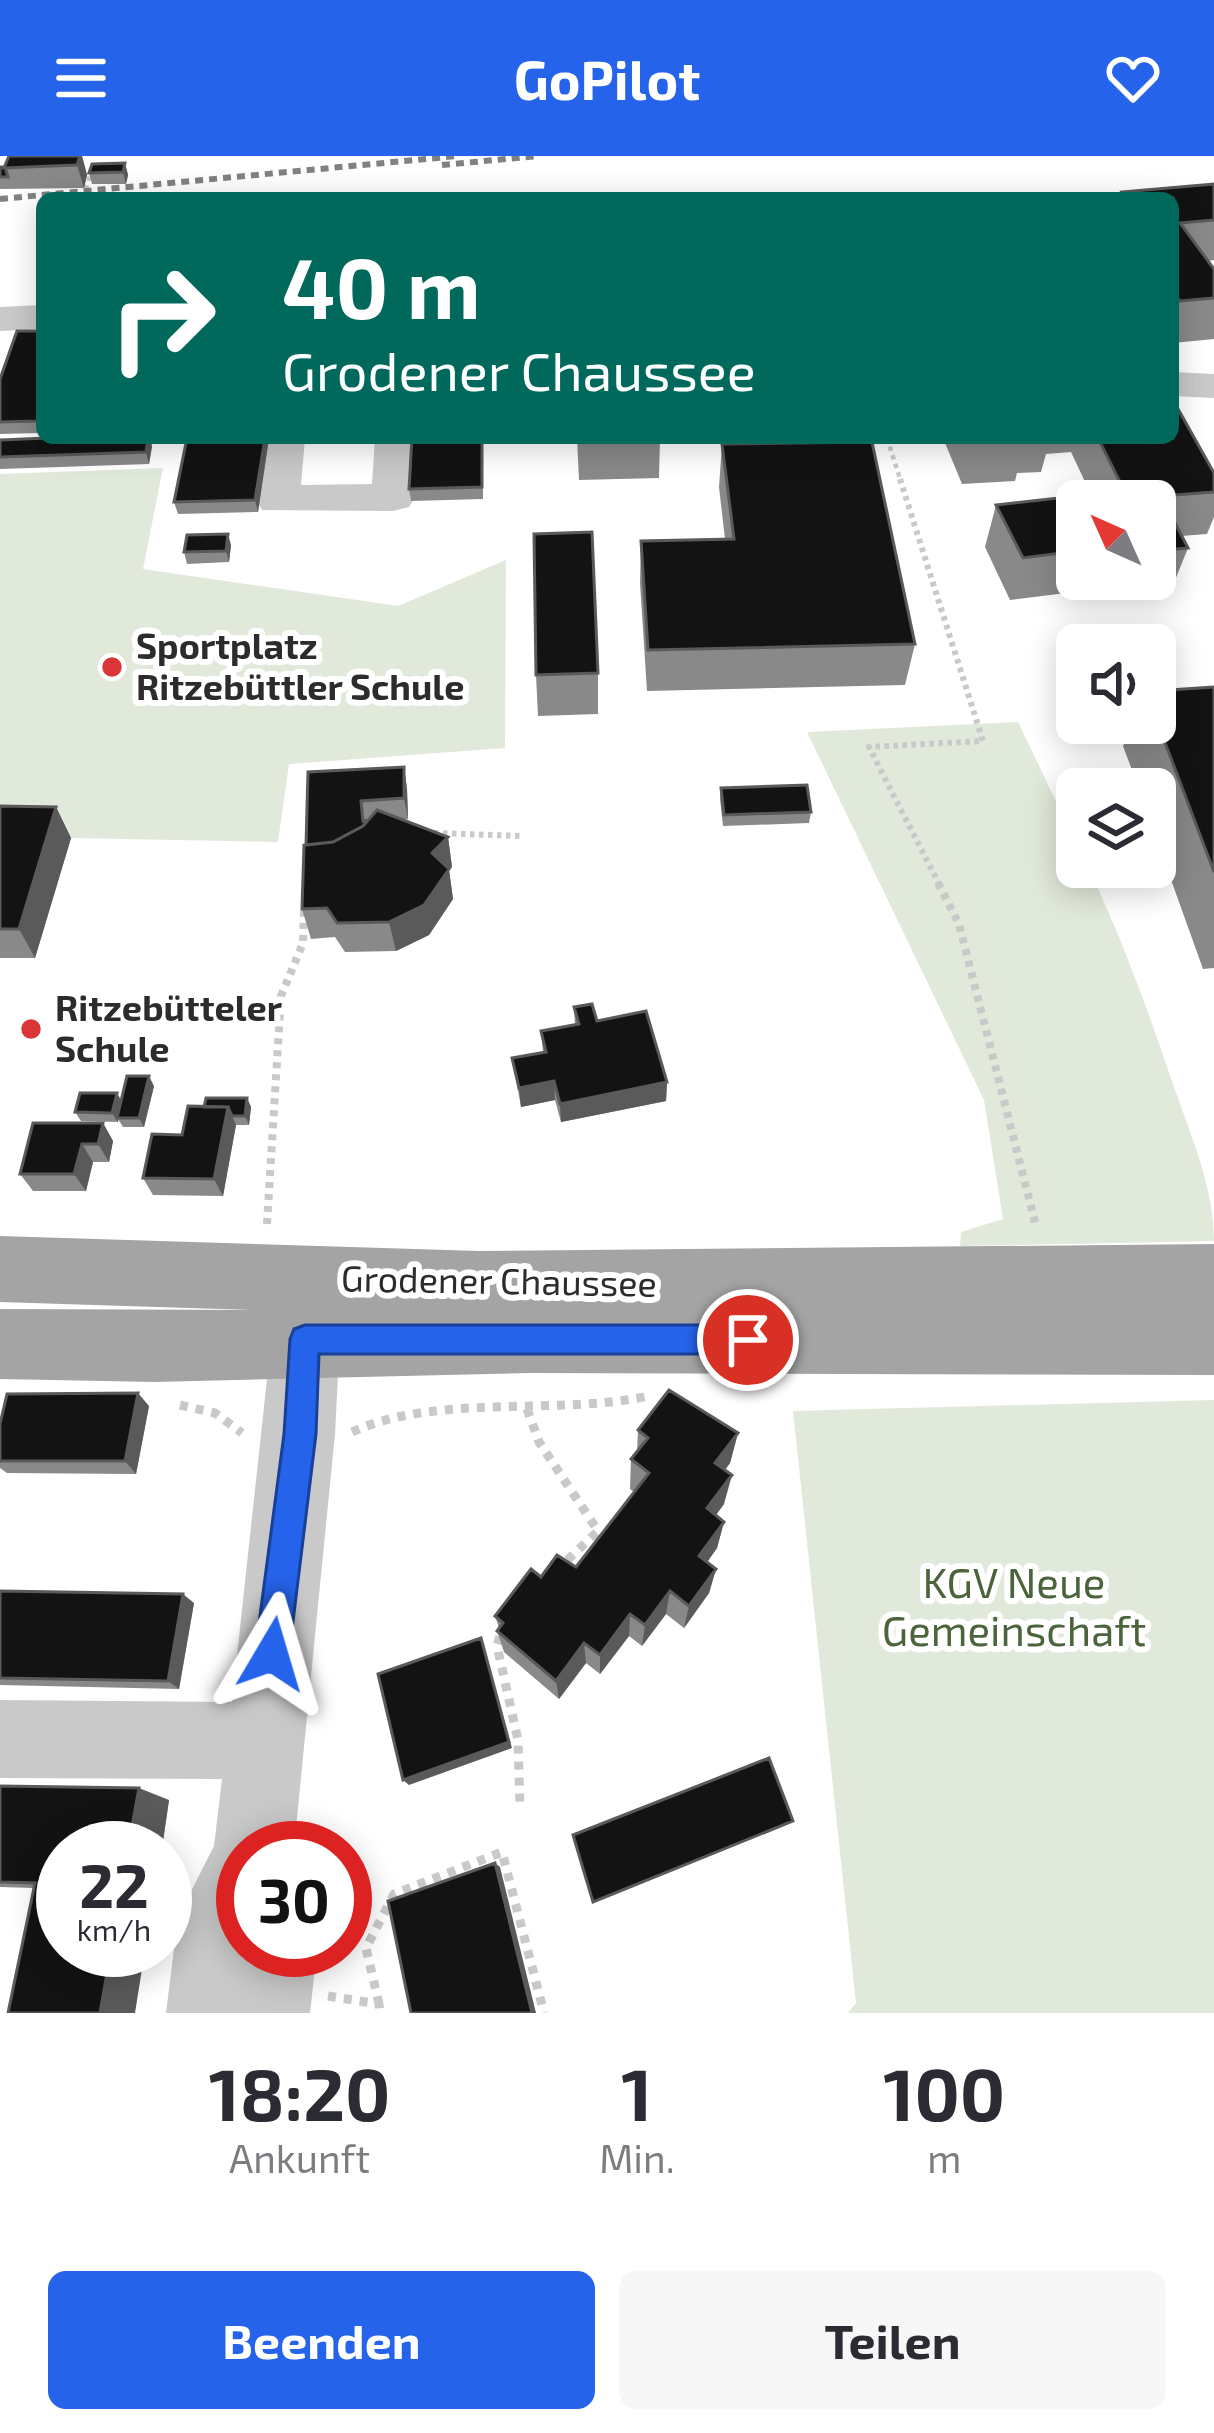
<!DOCTYPE html>
<html lang="de">
<head>
<meta charset="utf-8">
<style>
  :root { --surface:#fff; --page:#f7f7f7; --text:#2b2b33; --muted:#7c7c81; --accent:#2563eb }
  body { margin:0; font-family:"Exo 2",sans-serif; background:var(--page); color:var(--text); height:100vh; display:flex; flex-direction:column; font-size:45px; white-space:nowrap }
  * { box-sizing:border-box; margin:0 }
  p { font-size:39px; color:var(--muted) }
  .icon { flex:none; width:66px; height:66px; fill:none; stroke:currentColor; stroke-width:2; stroke-linecap:round; stroke-linejoin:round }
  .map { position:relative; height:1857px; overflow:hidden }
  .sheet { display:flex; flex-direction:column; background:var(--surface); flex:1 }
  .sheet>* { flex:none }
  .top-card { position:absolute; left:36px; top:36px; width:1143px; height:252px; border-radius:18px; box-shadow:0 6px 30px #0003; background:#00695c; color:#fff; overflow:hidden }
  .needle { width:78px; rotate:315deg }
  .controls { position:absolute; left:1056px; top:324px; display:grid; gap:24px }
  .controls a { display:grid; place-items:center; width:120px; height:120px; border-radius:18px; background:var(--surface); box-shadow:0 6px 30px #0003; font-size:60px }
  .speed { position:absolute; left:36px; top:1665px; display:flex; gap:24px; font-size:60px; font-weight:700; text-align:center }
  .speed>* { display:grid; place-content:center; width:156px; height:156px; border-radius:50%; background:var(--surface); box-shadow:0 6px 30px #0003; line-height:1 }
  .speed small { font-size:30px; font-weight:400 }
  .speed .limit { border:18px solid #d22; background:#fff; color:#111 }
  .pin { position:absolute; display:grid; place-items:center; width:102px; height:102px; color:#fff; margin:-51px; border:6px solid #fff; border-radius:50%; box-shadow:0 3px 12px #0007 }
  .me { position:absolute; width:132px; margin:-66px; rotate:7deg; stroke-linejoin:round; filter:drop-shadow(0 0 9px #0008) }
  .turn { display:flex; align-items:center; gap:42px; height:252px; padding:0 48px; font-size:54px }
  .turn .icon { width:156px; height:156px; stroke-width:2.5 }
  .turn b { display:block; font-size:84px; line-height:102px }
  .eta { display:flex; justify-content:space-evenly; align-items:center; height:204px; text-align:center }
  .eta b { font-size:72px; font-weight:700; line-height:84px }
  .action { display:flex; gap:24px; margin-top:auto; padding:24px 48px }
  .action a { flex:1; height:138px; border-radius:18px; background:var(--accent); color:#fff; font-size:48px; font-weight:700; line-height:138px; text-align:center }
  .action a+a { background:var(--page); color:var(--text) }
  header { display:flex; justify-content:space-between; align-items:center; height:156px; padding:0 48px; background:var(--accent); color:#fff; font-size:54px; font-weight:700 }
  .map>svg:first-child { display:block }
  .green { fill:#e1e9da }
  .lines { fill:none; stroke-linecap:round; stroke-linejoin:round }
  .path-far3 { stroke:#c9c9c9; stroke-width:4.5; stroke-dasharray:4.5 4.5; stroke-linecap:butt }
  .path-far2 { stroke:#c9c9c9; stroke-width:6; stroke-dasharray:4.5 4.5; stroke-linecap:butt }
  .path-far1 { stroke:#c9c9c9; stroke-width:8; stroke-dasharray:6 6; stroke-linecap:butt }
  .path { stroke:#c9c9c9; stroke-width:9; stroke-dasharray:8 8; stroke-linecap:butt }
  .minor { fill:#c9c9c9; fill-rule:evenodd }
  .major { fill:#a4a4a4; fill-rule:evenodd }
  .rail { stroke:#818181; stroke-width:6; stroke-dasharray:8 6; stroke-linecap:butt }
  .wall { fill:#898989 }
  .shaded-wall { fill:#5a5a5a }
  .building { fill:#131313; stroke:#5a5a5a; stroke-width:3 }
  .route { fill:#2563eb; stroke:#184099; stroke-width:3 }
  .poi-dot { fill:#da3637; stroke:#fff; stroke-width:4.5 }
  .labels { text-anchor:middle; stroke-width:12; stroke-linejoin:round; paint-order:stroke }
  .poi-label { font-size:36px; font-weight:bold; fill:#2c2c2c; stroke:#fff; text-anchor:start }
  .street-label { font-size:36px; fill:#2c2c2c; stroke:#fff }
  .near-park-label { font-size:42px; fill:#4c643c; stroke:#fff }
</style>
</head>
<body>
<header><svg class="icon" aria-label="menu" viewBox="0 0 24 24"><path d="M4 6h16M4 12h16M4 18h16"/></svg>GoPilot<svg class="icon" aria-label="heart" viewBox="0 0 24 24"><path d="M12 20l-8-8c-3-5 5-10 8-4 3-6 11-1 8 4z"/></svg></header>
<div class="map">
<svg width="1214" height="1857" viewBox="0 0 1214 1857">
  <rect width="100%" height="100%" fill="#fff"/>
  <path class="green" d="M163,312L143,413L398,450L506,404L505,592L289,608L278,686L71,682L35,802H0V318Z
    M1018,566L1077,689V711H1088C1123,784 1149,858 1175,934C1192,982 1214,1033 1214,1085L960,1090L961,1076L1003,1063L984,944L807,576Z
    M1214,1244V1857H848L856,1847L793,1255Z"/>
  <g class="lines">
    <path class="path-far3" d="M83,42L91,16
      M887,282L901,326"/>
    <path class="path-far2" d="M900,323L983,585L869,591L940,730
      M434,677L522,680"/>
    <path class="path-far1" d="M938,727L959,768L1036,1070
      M267,1068L281,840L303,787L304,752"/>
    <path class="path" d="M180,1249L215,1257L242,1277
      M527,1253L539,1286L598,1375L562,1409
      M352,1276C438,1237 554,1260 649,1240
      M504,1465L497,1490L518,1584L520,1650
      M328,1840L379,1848L380,1857
      M379,1848L366,1792L394,1738L502,1696L544,1857"/>
    <path class="minor" d="M42,149V173L0,175V151Z
      M1173,216L1214,218V242L1173,240Z
      M263,282H305L301,329L372,328L375,282H417L415,341L409,351L393,355L262,354L256,344Z
      M309,1110L332,1118L342,1140L335,1278L294,1692H243V1794H317L310,1857H166L178,1761L214,1690L222,1623L0,1622V1544L232,1546L276,1140L286,1118Z"/>
    <path class="major" d="M0,1080L479,1095L1214,1088V1219L530,1217L155,1226L0,1223V1153L252,1154L0,1146Z"/>
    <path class="rail" d="M442,9L538,0
      M0,43L458,0"/>
  </g>
  <path class="wall" d="M9,0H82L87,19L84,32L0,33V11H5Z
    M125,7L128,19L126,28H92L89,17Z
    M1214,28V104L1208,105L1214,113V183L1173,187V42H1121L1122,36Z
    M17,175L41,277L0,278V223Z
    M187,282H269L258,356L178,358L174,346Z
    M412,282H483V343L411,345L409,333Z
    M577,282H660L659,322L579,324Z
    M778,282H835L834,286L915,488L905,529L647,535L640,427L641,385L725,383L719,331L722,288L779,287Z
    M943,282H1173L1214,317V361L1207,378L1181,380L1188,392L1171,434L1126,438L1119,423H1155V345H1094L1071,296L1046,298L1041,316L1017,317L1015,325L962,328Z
    M0,284L152,290L149,308L0,313Z
    M996,349L1077,358V423H1086L1082,435L1010,444L985,391Z
    M231,389L229,406L187,408L184,396Z
    M598,517V558L538,560L536,519Z
    M1214,531V812L1203,813L1155,679V633H1139L1123,590L1133,567H1155V535Z
    M404,611L407,633L408,663L403,664L448,681L452,711L449,714L453,743L429,779L396,795L345,796L335,781L311,783L302,753L304,689Z
    M721,632L811,656L809,667L723,670L720,643Z
    M0,650L56,651L71,682L35,802H0Z
    M574,851L597,865L667,926L666,945L561,966L555,944L521,951L512,902L543,896L541,875L575,869Z
    M154,930L144,971H123L118,963V966L81,965L75,956L117,937L121,945Z
    M247,942L251,951L249,969H236L223,1040L153,1039L143,1022L204,951Z
    M103,967L113,985L109,1006H93L86,1035H33L20,1018Z
    M149,1250L136,1318L7,1317L0,1312V1268Z
    M638,1274L738,1277L730,1307L725,1314L724,1348L716,1359L724,1366L717,1392L707,1406L716,1413L709,1437L684,1472L666,1458L642,1490L629,1480L600,1518L586,1507L559,1543L504,1496L497,1475L499,1472L495,1460L541,1421L576,1411L634,1336L630,1333L631,1303L637,1296Z
    M0,1435L194,1447L179,1533L0,1529Z
    M0,1630L169,1644L162,1692H63L34,1732L0,1731Z"/>
  <path class="shaded-wall" d="M80,0H82L87,19L84,32L77,9Z
    M125,7L128,19L126,28L123,16Z
    M42,250V275L41,277L37,265Z
    M148,282H150L152,290L149,308L146,296Z
    M265,282H269L258,356L255,344Z
    M228,378L231,389L229,406L226,395Z
    M404,611L407,633L408,663L404,642Z
    M56,651L71,682L35,802L19,773Z
    M448,681L452,711L449,714L453,743L429,779L396,795L389,766L432,697Z
    M149,920L154,930L144,971L139,962Z
    M554,925L555,944L521,951L519,932Z
    M667,926L666,945L561,966L560,948Z
    M117,937L122,946L118,966L112,957Z
    M247,942L251,951L249,969L245,960Z
    M228,951L236,969L223,1040L214,1023Z
    M103,967L113,985L109,1006L98,988Z
    M82,988L93,1006L86,1035L74,1018Z
    M138,1237L149,1250L136,1318L125,1305Z
    M738,1277L730,1307L708,1336L715,1307Z
    M732,1319L724,1348L701,1379L707,1352Z
    M724,1366L717,1392L694,1425L699,1400Z
    M716,1413L709,1437L684,1472L689,1450Z
    M670,1435L666,1458L642,1490L645,1469Z
    M183,1438L194,1447L179,1533L168,1525Z
    M630,1458L629,1480L600,1518V1499Z
    M481,1482L512,1592L409,1629L403,1624Z
    M584,1487L586,1507L559,1543L556,1525Z
    M139,1632L169,1644L162,1692H128Z
    M495,1707L500,1711L536,1857H532Z
    M111,1794H145L135,1857H100Z"/>
  <path class="building" d="M9,0H80L77,9L4,12Z
    M125,7L123,16L89,17L92,8Z
    M0,11H5L8,21H0Z
    M1214,28V64L1180,67L1214,113V142L1180,145L1173,135V42H1126L1122,36Z
    M17,175H42V250L37,265L0,266V223Z
    M1173,244L1214,317V336L1161,340L1188,392L1155,395V345H1117L1116,343L1128,342L1098,282H1173Z
    M48,282H148L146,296L0,301V284Z
    M187,282H265L255,344L174,346Z
    M412,282H482V331L409,333Z
    M970,282H1027L972,286Z
    M872,286L915,488L648,494L641,385L734,383L722,288Z
    M1067,341L1077,358V395L1023,402L996,349Z
    M592,376L598,517L536,519L534,378Z
    M228,378L226,395L184,396L187,379Z
    M1214,531V716L1155,560V535Z
    M404,611V642L361,645L363,665L368,664L363,670L333,686L306,689L308,616Z
    M807,629L811,656L724,659L721,632Z
    M0,650L56,651L19,773H0Z
    M377,654L448,681L432,697L449,713L424,749L389,766L337,767L327,752L302,753L304,689L333,686L363,670Z
    M592,848L597,865L646,855L667,926L560,948L554,925L519,932L512,902L546,896L541,875L579,868L574,851Z
    M127,920H149L139,962H117Z
    M80,937H117L112,957L75,956Z
    M206,942H247L245,960H232L228,951H204Z
    M188,950L228,951L214,1023L143,1022L152,978L182,979Z
    M33,967H103L98,988H82L74,1018H20Z
    M669,1234L738,1277L715,1307L732,1319L707,1352L724,1366L699,1400L716,1413L689,1450L670,1435L645,1469L630,1458L600,1499L584,1487L556,1525L497,1475L503,1467L495,1460L531,1413L541,1421L557,1399L576,1411L649,1317L631,1303L648,1282L638,1274Z
    M138,1237L125,1305H0V1268L7,1238Z
    M0,1435L183,1438L168,1525L0,1522Z
    M481,1482L509,1586L403,1624L378,1518Z
    M769,1602L793,1665L593,1746L573,1679Z
    M0,1630L139,1632L128,1692H63V1794H111L100,1857H8L35,1727L0,1726Z
    M495,1707L532,1857H411L388,1745Z"/>
  <path class="route" d="M305,1169H748L759,1173L763,1184L759,1194L748,1198H319L316,1278L289,1498L284,1510L272,1515L260,1510L255,1498L284,1278L290,1183L294,1173Z"/>
  <g class="poi-dot">
    <circle cx="112" cy="511" r="12"/>
    <circle cx="31" cy="873" r="12"/>
  </g>
  <g class="labels">
    <g class="poi-label">
      <text x="136" y="503">Sportplatz<tspan x="136" dy="41">Ritzebüttler Schule</tspan></text>
      <text x="55" y="865">Ritzebütteler<tspan x="55" dy="41">Schule</tspan></text>
    </g>
    <g class="street-label">
      <text transform="translate(499 1125) rotate(1)" y="13">Grodener Chaussee</text>
    </g>
    <g class="near-park-label">
      <text x="1014" y="1442">KGV Neue<tspan x="1014" dy="48">Gemeinschaft</tspan></text>
    </g>
  </g>
</svg>
<div class="controls">
<a><svg class="needle" viewBox="-14 -14 28 28"><path d="M0-13l5 13h-10z" fill="#e53935"/><path d="M0 13l5-13h-10z" fill="#7c7c81"/></svg></a>
<a><svg class="icon" aria-label="sound" viewBox="0 0 24 24"><path d="M4 9h4l5-4v14l-5-4H4zM17 9q2 3 0 6"/></svg></a>
<a><svg class="icon" aria-label="layers" viewBox="0 0 24 24"><path d="M12 4l9 5-9 5-9-5zM3 14l9 5 9-5"/></svg></a>
</div>
<div class="speed"><div>22<small>km/h</small></div><div class="limit">30</div></div>
<div class="pin" style="left:748px;top:1184px;background:#d93025"><svg class="icon" aria-label="arrive" viewBox="0 0 24 24"><path d="M6 21V4h12l-3 4 3 4H6"/></svg></div>
<svg class="me" style="left:272px;top:1498px" viewBox="-20 -20 40 40"><path d="M0-17L14 15 0 8-14 15z" fill="#2563eb" stroke="#fff" stroke-width="4"/></svg>
<div class="top-card">
<div class="turn"><svg class="icon" aria-label="right" viewBox="0 0 24 24"><path d="M7 20v-9h11M14 6l5 5-5 5"/></svg><div><b>40 m</b>Grodener Chaussee</div></div>
</div>
</div>
<section class="sheet">
<div class="eta">
<div><b>18:20</b><p>Ankunft</p></div>
<div><b>1</b><p>Min.</p></div>
<div><b>100</b><p>m</p></div>
</div>
<div class="action"><a>Beenden</a><a>Teilen</a></div>
</section>
</body>
</html>
